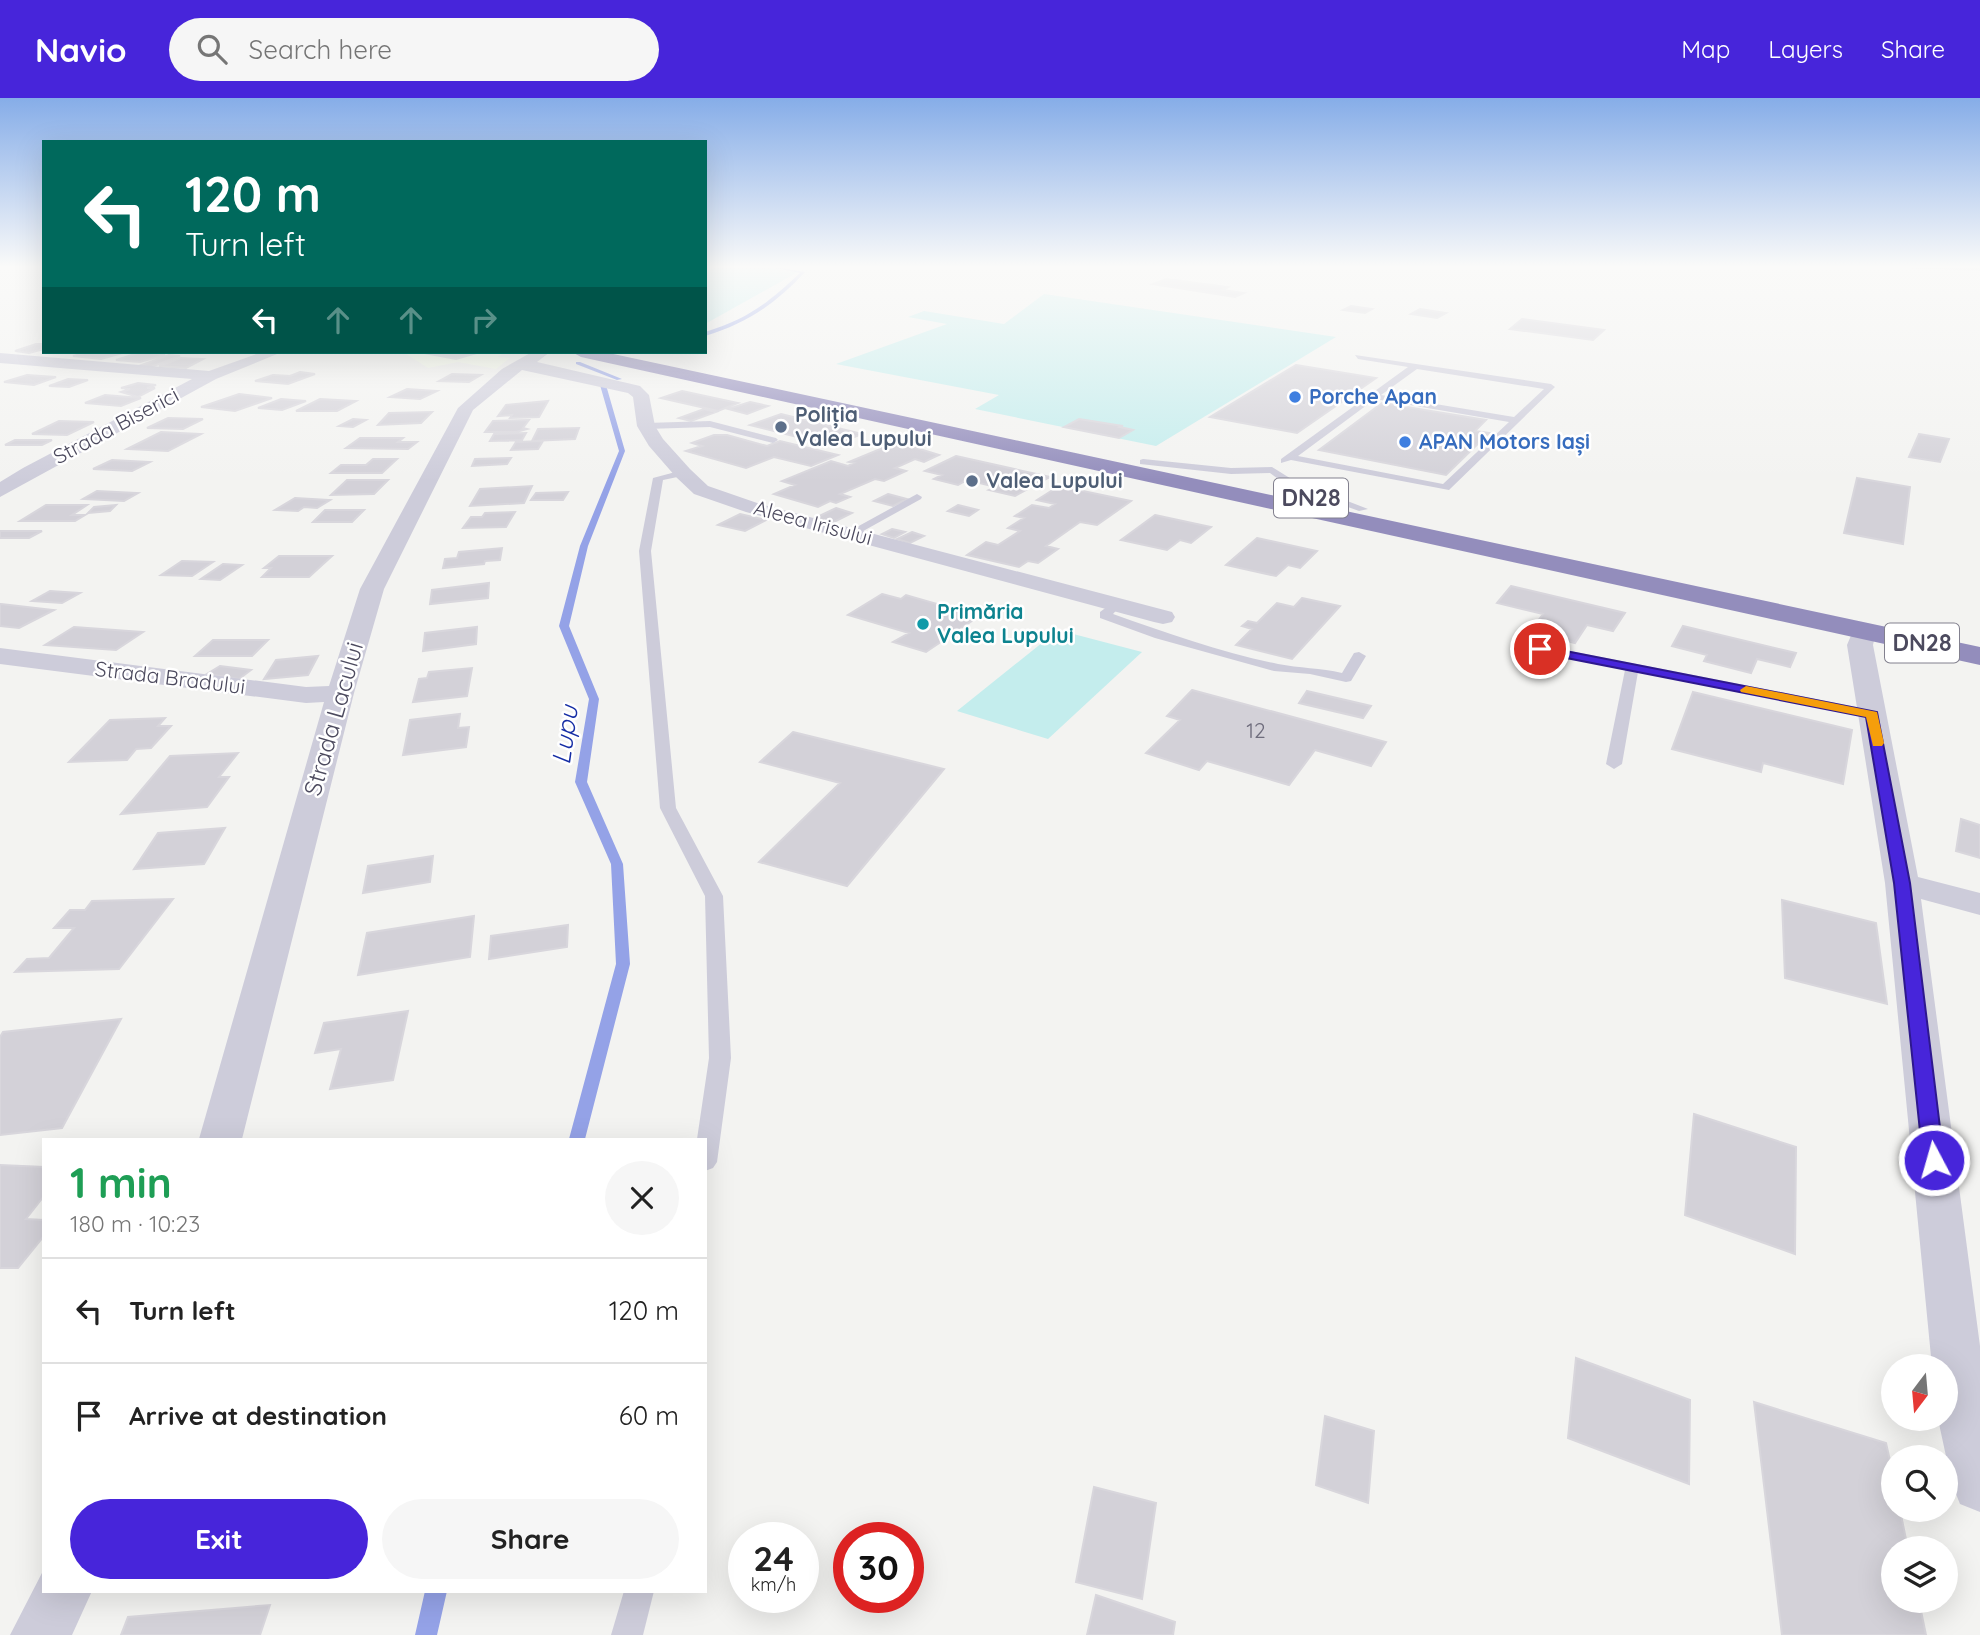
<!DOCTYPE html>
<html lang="en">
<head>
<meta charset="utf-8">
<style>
  :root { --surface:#fff; --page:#f6f6f6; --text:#222; --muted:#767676; --line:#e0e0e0; --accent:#4725da }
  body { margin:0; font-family:Quicksand,sans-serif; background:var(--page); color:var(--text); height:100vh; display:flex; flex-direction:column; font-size:26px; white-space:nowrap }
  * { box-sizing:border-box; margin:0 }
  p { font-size:23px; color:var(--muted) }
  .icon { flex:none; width:38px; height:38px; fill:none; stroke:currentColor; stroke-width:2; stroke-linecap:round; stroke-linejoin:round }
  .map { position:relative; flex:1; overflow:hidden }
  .panel { position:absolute; left:42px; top:1040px; width:665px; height:455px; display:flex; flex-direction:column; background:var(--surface); border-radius:0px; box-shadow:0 7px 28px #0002 }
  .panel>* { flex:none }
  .hud { position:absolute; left:42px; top:42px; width:665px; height:214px; border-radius:0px; box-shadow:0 7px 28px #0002; background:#00695c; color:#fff; overflow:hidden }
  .needle { width:46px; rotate:196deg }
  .tools { position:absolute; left:1881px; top:1256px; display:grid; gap:14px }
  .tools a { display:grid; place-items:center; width:77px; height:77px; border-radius:50%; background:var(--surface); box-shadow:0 7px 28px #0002; font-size:35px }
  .speed { position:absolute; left:728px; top:1424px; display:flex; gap:14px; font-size:35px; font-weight:700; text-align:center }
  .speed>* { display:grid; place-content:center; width:91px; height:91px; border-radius:50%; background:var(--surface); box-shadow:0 7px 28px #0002; line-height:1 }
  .speed small { font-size:18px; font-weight:400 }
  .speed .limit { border:10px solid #d22; background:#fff; color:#111 }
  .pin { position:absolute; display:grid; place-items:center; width:60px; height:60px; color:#fff; margin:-30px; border:4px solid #fff; border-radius:50%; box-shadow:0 2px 7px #0007 }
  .me { position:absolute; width:77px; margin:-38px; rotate:354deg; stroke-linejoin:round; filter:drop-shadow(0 0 5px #0008) }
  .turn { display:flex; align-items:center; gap:24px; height:147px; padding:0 28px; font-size:32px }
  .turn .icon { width:91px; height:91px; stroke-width:2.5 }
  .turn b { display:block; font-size:49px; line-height:60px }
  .lanes { display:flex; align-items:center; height:66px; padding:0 28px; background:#0003; justify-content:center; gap:35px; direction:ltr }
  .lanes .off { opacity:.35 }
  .round { display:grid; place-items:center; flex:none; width:74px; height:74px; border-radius:37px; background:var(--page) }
  .head { display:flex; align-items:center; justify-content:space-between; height:119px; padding:0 28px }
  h1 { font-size:42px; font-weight:800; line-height:52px; color:#1e9e55 }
  .button { display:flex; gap:14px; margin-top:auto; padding:14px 28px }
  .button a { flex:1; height:80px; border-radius:42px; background:var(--accent); color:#fff; font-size:28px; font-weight:800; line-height:80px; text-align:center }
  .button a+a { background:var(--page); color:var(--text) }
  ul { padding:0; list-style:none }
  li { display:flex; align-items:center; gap:21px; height:105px; padding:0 28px; border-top:2px solid var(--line) }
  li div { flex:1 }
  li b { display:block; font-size:26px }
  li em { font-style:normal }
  header { display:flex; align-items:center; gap:42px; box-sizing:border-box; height:98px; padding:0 35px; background:var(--accent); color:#fff }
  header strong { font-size:33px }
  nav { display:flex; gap:38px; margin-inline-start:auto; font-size:24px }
  .search { width:490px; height:63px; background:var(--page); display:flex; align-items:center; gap:18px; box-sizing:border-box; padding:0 24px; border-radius:38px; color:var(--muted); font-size:26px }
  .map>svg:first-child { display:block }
  .commercial { fill:#f7fced }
  .green { fill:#c4eded }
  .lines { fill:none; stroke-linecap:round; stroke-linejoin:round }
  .stream { fill:#94a2e7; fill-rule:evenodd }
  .building { fill:#d3d1d8; stroke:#d8d6dc; stroke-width:2 }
  .lane { fill:#cdccda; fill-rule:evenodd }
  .street { fill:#cdccda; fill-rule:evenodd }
  .highway { fill:#938dbc; fill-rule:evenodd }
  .route { fill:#4725da; stroke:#2e188e; stroke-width:2 }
  .slow { fill:#f59e0b }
  .shop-dot { fill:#3f7fe0; stroke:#fff; stroke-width:2.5 }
  .service-dot { fill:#5c6f8a; stroke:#fff; stroke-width:2.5 }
  .culture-dot { fill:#0f9aa8; stroke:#fff; stroke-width:2.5 }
  .labels { text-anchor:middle; stroke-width:5; stroke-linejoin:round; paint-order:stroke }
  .far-shop-label { font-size:21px; font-weight:bold; fill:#366cbe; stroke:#fff; text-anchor:start }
  .far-service-label { font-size:21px; font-weight:bold; fill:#4e5e75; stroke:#fff; text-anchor:start }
  .far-street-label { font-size:21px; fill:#4c4a5e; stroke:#fff }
  .far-culture-label { font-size:21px; font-weight:bold; fill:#0d838f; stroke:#fff; text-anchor:start }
  .number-label { font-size:21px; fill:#6e6c7c }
  .shield { fill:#fff; stroke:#82808e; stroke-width:2 }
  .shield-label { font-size:23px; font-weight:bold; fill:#4c4a5e }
  .street-label { font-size:24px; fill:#4c4a5e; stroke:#fff }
  .water-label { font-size:26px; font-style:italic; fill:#162ea5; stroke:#fff }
</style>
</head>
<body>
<header>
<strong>Navio</strong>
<div class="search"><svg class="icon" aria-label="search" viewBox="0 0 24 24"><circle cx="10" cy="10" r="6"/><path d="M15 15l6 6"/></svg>Search here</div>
<nav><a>Map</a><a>Layers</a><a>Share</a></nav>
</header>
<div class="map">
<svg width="1980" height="1537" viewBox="0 0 1980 1537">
  <rect width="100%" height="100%" fill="#f3f3f1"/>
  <path class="commercial" d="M403,254H506L497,259L510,260L496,271L458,264L428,270Z"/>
  <path class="green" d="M719,168H749L798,174L705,226V174Z
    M1044,196L1336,239L1156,348L975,311L999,297L836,266L947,226L908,219L924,213L1004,226Z
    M1058,532L1142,554L1048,641L957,613Z"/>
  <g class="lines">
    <path class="stream" d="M766,168L805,174C775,206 748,225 705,238V234C748,221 768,205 800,175Z
      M576,264H580L622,281L617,282L576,266Z
      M603,285L606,287L625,353L588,448L569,528L599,601L587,684L623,766L630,866L585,1041H569L616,866L611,766L575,684L589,601L559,528L580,448L619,353L600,287Z
      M425,1493H447L437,1537H415Z"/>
  </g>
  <path class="building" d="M1166,181L1228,189L1222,192L1244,195L1235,199L1153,186Z
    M1351,208L1372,211L1365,215L1343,212Z
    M1420,211L1446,215L1437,220L1411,216Z
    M1522,221L1604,232L1593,242L1510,231Z
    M36,246H44V251L29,255L15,253Z
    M88,254H126L101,261L73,258Z
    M141,254L165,257L140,264L116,262Z
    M419,254H480L456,261Z
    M169,257L180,258L151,269L139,268Z
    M181,260L203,261L186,270L159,268Z
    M1296,267L1376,280L1297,335L1210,319Z
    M300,274L315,276L288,286L255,283L273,277L290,278Z
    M452,276L481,277L469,284L439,283Z
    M27,277L56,279L34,287L4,284Z
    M68,281L88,282L69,289L49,288Z
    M138,285L156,287L147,290H155L138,299L121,294L130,291L121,290Z
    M407,291L437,293L420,301L390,299Z
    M682,293L738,305L718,313L661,300Z
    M239,296L272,300L235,313L201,309Z
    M105,297L141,300L121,308L85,305Z
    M281,301L306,303L282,312L258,310Z
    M320,301L356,303L337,313H296Z
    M548,303L539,319L510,320L512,317L498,318L506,307Z
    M750,304L768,308L747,316L728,311Z
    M1382,305L1486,322L1475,333L1489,335L1446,377L1319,352Z
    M704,311L716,314L691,323L679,320Z
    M432,314L421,325L378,327L389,315Z
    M781,316L862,336L832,348L750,327Z
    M168,320L203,321L183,331L147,330Z
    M353,321L366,322L353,329L339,328Z
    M1079,321L1123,328L1120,329L1133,332L1119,340L1064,329Z
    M529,322L523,330L527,331L516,334H485L493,323Z
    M59,323L94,324L67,337L32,336Z
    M579,330L575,341L532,343L538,331Z
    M161,334L201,336L168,353L127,351Z
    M526,335L522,342L490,343L494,336Z
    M1919,336L1949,341L1940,364L1909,359Z
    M714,337H727L767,348L780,343L838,357L811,368L774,359L746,370L686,353L702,348L692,345Z
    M360,340H403L398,344H417L408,351L346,350Z
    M15,342H52L42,347H5Z
    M543,343L538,351L511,352L516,344Z
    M897,344L939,357L924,364L915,361L895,370L906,373L884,383L875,381L840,396L850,399L836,405L830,403L818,409L774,396L795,387L782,383L831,363L848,368L854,365L849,364Z
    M956,358L1050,379L1015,398L989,392L996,389L967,382L958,387L934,381L942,377L925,373Z
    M511,360L507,366L472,368L475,361Z
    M373,361H397L382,375H331L341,367H366Z
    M112,362L150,364L132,373L93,371Z
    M1857,380L1910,389L1903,446L1844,435Z
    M347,382H388L374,396L331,397Z
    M532,388L524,405L470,408L480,391Z
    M1059,388L1131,403L1097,427L1080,424L1046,448L1058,451L1038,465L1028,463L1019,469L967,457L986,444L998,447L1020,433L1008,430L1024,420L1015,418L1032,407L1049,410L1055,406L1037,402Z
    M97,393L138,395L124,403L83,401Z
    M568,394L563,402H531L536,395Z
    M888,396L907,401L893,408L874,403Z
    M295,400L330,402L317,410L304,409L298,413L275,412Z
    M46,407H87L72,417H85L75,423H20Z
    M116,407L110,413L88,415L94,409Z
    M958,407L978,412L969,418L948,413Z
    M836,410L852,415L832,425L815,420Z
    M325,412H364L352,424H313Z
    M515,414L506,429L463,430L471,419H482L485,415Z
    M740,416L766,422L745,433L718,427Z
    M1155,417L1211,429L1191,445L1180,442L1167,452L1121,442Z
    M892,431L905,434L894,440L882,436Z
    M0,433H42L29,440H0Z
    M912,434L924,438L910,445L897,441Z
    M1257,440L1317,453L1300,470L1288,467L1276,478L1226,467Z
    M502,450L500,462L485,463L484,466L443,470L445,461L457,460L459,454Z
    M279,458H332L309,479H262L271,470H264Z
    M182,463L213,464L192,478L161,477Z
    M223,466L242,467L220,482L201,481Z
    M489,485L488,500L430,506L432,492Z
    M1511,488L1625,515L1613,533L1587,527L1575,545L1530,534L1543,516L1497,505Z
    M50,493L80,495L62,505L32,503Z
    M882,496L901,501L906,497L979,518L926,554L893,544L909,535L848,517Z
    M1302,500L1340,508L1292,561L1236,547L1252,531L1242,528L1248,523L1257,525L1277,505L1294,509Z
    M0,506H1L54,512L19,530L0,528Z
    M1683,528L1796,555L1790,569L1757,561L1751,575L1704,563L1707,557L1672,548Z
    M74,529L143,534L116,552L45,547Z
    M477,529L476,546L423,553L425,535Z
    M213,542H268L252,558H195Z
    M318,558L308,577L264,581L276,562Z
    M220,568L251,572L239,581L207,576Z
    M472,570L467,598L413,604L419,581L427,580L429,574Z
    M1192,592L1386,644L1371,668L1315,652L1289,687L1207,663L1199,672L1146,655L1180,622L1167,618Z
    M1307,593L1371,608L1363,620L1299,605Z
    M1693,594L1852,632L1843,686L1763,665L1761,674L1672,651Z
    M460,616L458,630L469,629L466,649L403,657L410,622Z
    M165,620L158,628H171L151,650L136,651L127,662L69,664L110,622Z
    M793,634L944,671L847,788L759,764L840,685L760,664Z
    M238,655L219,679H229L207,709L121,716L170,658Z
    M1961,721L1980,727V760L1956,753Z
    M225,730L204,766L134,771L158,735Z
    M433,758L430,784L363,795L368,768Z
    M173,801L119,871L15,874L27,861L49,860L74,830H54L70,812H85L92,803Z
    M1782,802L1876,825L1887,906L1785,880Z
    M474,818L470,859L358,877L367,835Z
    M568,827L567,849L489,861L491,838Z
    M408,913L393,982L330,991L341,951L315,955L324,925Z
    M121,921L62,1030L0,1037V939L3,934Z
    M1694,1016L1796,1049L1795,1156L1685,1117Z
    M0,1067L44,1069V1098L26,1121L44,1122V1138L18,1170H0Z
    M1576,1260L1690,1302L1689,1386L1568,1340Z
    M1754,1304L1886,1345L1894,1380V1412H1900L1908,1451H1894V1503H1919L1926,1537H1782Z
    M1325,1318L1374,1333L1368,1405L1316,1387Z
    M1094,1389L1156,1405L1142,1501L1076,1484Z
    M1096,1497L1175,1524L1173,1537H1087Z
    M270,1507L260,1537H121L128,1519Z"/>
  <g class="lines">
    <path class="lane" d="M1905,168L1980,169V173L1908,170Z
      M1355,257L1551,286L1555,289L1449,392L1291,362L1281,365V361L1408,269L1358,261ZM1417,271L1544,291L1514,319L1381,297ZM1375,301L1509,324L1443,386L1298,358Z
      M710,323L776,340L778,342L773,345L710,329L646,331L641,328L646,325Z
      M1143,361L1231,370L1272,369L1293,382L1368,411L1359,413L1285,386L1270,375L1231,376L1140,366V362Z
      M683,372L687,373V377L663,382L651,453L676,710L723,798L731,960L717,1064L713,1070L705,1073V1041H697L709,960L705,798L660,710L639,453L653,380Z
      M917,396L922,399L921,401L856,437L846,435Z
      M1116,502L1122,506L1113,516C1167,535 1223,555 1278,566C1299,570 1321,570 1342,575L1354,555L1359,554L1366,558L1351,583L1346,584L1310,576L1274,573L1155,540L1100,520V514Z
      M1540,547L1872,612L1879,616L1872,620L1638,574L1622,666L1614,671L1606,666L1625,572L1535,554V548Z
      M624,1493H654L643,1537H611Z"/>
    <path class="street" d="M262,254H282L216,281L0,399V384L23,370L192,281L0,265V255L209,273Z
      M532,254H550L537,264L640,288L649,297L655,328L663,341L690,371L708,388L760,406L1172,514L1175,519L1172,524L1163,526L1154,524L746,414L694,396L676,379L649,348L637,328L633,299L628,295L522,272L473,312L384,491L354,595L242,1041H199L324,604L306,605L0,566V550L306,589L329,588L360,491L458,310L502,271Z
      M1864,526L1873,528L1876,533L1873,547L1918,779L1980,795V817L1921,801L1980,1248V1414L1960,1406L1952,1386L1938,1321H1946V1269H1932L1885,785L1847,547L1855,528Z
      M44,1471V1493H92L72,1537H10Z"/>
    <path class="highway" d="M572,254H604L1980,549V567L581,259Z"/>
  </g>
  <linearGradient id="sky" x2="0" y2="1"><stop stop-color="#86ade8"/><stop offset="0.44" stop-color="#fafaf9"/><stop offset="1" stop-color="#fafaf9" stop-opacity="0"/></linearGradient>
  <rect width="1980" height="383" fill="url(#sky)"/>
  <path class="route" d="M1540,548L1877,614L1910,785L1944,1062L1941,1068L1934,1070L1926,1068L1923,1062L1894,785L1866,619L1536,554L1534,551Z"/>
  <path class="slow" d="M1746,588L1877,614L1884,645L1882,648H1873L1866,619L1741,594L1740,592Z"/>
  <g class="shop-dot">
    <circle cx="1295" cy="299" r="7"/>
    <circle cx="1405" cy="344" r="7"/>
  </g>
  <g class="service-dot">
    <circle cx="781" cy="329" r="7"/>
    <circle cx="972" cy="383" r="7"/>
  </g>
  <circle class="culture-dot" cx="923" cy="526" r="7"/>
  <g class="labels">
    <g class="far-shop-label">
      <text x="1309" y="306">Porche Apan</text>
      <text x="1419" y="351">APAN Motors Iași</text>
    </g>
    <g class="far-service-label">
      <text x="795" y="324">Poliția<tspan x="795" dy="24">Valea Lupului</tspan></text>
      <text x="986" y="390">Valea Lupului</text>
    </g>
    <g class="far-street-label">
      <text transform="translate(116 328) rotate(-28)" y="7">Strada Biserici</text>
      <text transform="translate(813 425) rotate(15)" y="7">Aleea Irisului</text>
      <text transform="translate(170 580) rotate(7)" y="7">Strada Bradului</text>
    </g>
    <g class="far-culture-label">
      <text x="937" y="521">Primăria<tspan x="937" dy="24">Valea Lupului</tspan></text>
    </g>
    <g class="number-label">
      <text x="1256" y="640">12</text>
    </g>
    <g class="shield">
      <rect x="1274" y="380.5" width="74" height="39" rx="5"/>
      <rect x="1885" y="525.5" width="74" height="39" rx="5"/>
    </g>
    <g class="shield-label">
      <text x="1311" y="408">DN28</text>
      <text x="1922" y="553">DN28</text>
    </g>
    <g class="street-label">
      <text transform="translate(334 621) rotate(-74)" y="8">Strada Lacului</text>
    </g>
    <g class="water-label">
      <text transform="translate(565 637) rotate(-82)" y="9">Lupu</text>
    </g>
  </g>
</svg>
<div class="tools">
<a><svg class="needle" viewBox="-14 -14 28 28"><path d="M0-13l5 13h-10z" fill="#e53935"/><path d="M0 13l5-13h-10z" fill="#767676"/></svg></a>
<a><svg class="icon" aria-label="search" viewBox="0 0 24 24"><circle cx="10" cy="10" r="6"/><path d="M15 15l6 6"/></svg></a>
<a><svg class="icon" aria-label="layers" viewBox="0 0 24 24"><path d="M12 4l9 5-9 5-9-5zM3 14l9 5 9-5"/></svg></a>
</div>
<div class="speed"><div>24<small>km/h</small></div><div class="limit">30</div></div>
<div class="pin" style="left:1540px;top:551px;background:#d93025"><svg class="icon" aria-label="arrive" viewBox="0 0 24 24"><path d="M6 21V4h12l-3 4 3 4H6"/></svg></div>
<svg class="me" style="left:1934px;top:1062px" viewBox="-20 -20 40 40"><circle r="17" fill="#4725da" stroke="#fff" stroke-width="3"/><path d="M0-11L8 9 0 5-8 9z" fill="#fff"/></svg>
<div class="hud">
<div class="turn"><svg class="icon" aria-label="left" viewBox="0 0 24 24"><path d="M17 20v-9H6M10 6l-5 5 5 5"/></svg><div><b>120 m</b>Turn left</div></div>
<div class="lanes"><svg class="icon" aria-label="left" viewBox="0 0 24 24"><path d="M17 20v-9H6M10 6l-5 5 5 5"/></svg><svg class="icon off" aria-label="ahead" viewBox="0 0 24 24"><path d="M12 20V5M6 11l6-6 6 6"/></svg><svg class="icon off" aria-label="ahead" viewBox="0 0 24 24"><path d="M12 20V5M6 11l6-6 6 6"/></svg><svg class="icon off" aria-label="right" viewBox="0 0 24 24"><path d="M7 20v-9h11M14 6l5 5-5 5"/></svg></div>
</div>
<section class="panel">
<div class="head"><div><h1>1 min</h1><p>180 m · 10:23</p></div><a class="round"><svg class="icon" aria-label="close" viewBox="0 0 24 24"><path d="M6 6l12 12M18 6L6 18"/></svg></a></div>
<ul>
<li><svg class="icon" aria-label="left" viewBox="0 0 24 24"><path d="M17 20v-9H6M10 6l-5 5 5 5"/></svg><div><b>Turn left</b></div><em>120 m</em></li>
<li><svg class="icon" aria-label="arrive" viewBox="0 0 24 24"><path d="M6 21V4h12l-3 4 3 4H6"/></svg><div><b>Arrive at destination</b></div><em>60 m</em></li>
</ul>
<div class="button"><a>Exit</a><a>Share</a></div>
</section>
</div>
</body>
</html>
